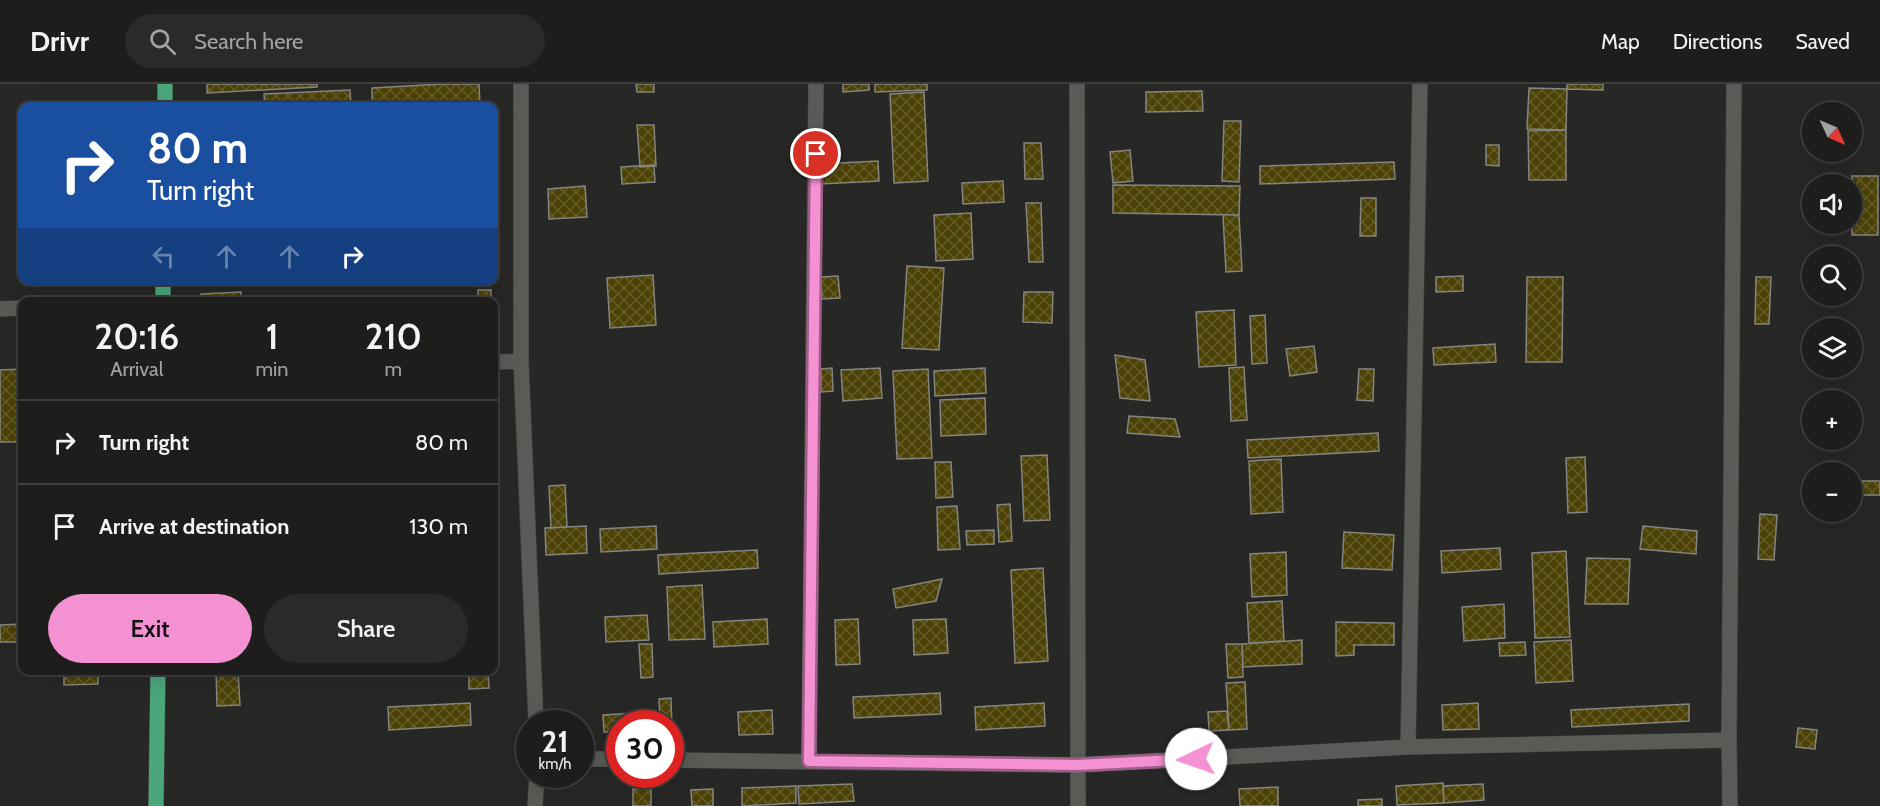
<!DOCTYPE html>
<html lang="en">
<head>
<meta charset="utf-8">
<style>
  :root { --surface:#1d1e1c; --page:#2a2b29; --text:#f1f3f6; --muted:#a0a2a3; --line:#3b3c3b; --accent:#f491d3 }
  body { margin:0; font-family:Cabin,sans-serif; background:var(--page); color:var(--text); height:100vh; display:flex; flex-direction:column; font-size:22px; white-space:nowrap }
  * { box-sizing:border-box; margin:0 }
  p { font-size:20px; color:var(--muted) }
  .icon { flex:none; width:33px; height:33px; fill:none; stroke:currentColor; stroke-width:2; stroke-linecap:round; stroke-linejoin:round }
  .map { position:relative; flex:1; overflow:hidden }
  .sheet { position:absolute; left:18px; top:213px; width:480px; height:378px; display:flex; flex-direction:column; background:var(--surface); border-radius:12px; box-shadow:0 6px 24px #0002,0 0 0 2px var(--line) }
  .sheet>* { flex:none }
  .banner { position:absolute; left:18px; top:18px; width:480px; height:183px; border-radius:12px; box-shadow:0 6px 24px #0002,0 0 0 2px var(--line); background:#1a4fa0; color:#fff; overflow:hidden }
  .needle { width:39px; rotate:134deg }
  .buttons { position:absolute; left:1802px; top:18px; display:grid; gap:12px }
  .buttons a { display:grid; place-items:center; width:60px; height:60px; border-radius:50%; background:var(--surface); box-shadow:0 6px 24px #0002,0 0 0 2px var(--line); font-size:30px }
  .speed { position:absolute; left:516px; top:626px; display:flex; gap:12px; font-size:30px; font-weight:700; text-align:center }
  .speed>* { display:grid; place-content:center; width:78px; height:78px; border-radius:50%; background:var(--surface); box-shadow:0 6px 24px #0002,0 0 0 2px var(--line); line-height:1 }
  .speed small { font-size:15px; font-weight:400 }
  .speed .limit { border:9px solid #d22; background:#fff; color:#111 }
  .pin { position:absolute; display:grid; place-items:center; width:51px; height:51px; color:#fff; margin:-26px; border:3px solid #fff; border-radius:50%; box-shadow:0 2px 6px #0007 }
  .me { position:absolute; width:66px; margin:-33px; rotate:267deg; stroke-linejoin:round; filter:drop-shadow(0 0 4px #0008) }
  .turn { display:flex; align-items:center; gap:21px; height:126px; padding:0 30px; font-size:27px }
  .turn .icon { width:78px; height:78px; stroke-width:2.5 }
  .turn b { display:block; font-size:42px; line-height:51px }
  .lanes { display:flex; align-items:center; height:57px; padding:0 30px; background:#0003; justify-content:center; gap:30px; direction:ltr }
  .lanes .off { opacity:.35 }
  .eta { display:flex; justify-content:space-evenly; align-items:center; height:102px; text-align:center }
  .eta b { font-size:36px; font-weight:600; line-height:42px }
  .action { display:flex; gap:12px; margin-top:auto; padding:12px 30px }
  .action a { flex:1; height:69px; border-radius:36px; background:var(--accent); color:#111; font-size:24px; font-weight:600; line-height:69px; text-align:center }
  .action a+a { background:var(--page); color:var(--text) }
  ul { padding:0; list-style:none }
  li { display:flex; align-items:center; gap:18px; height:84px; padding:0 30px; border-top:2px solid var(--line) }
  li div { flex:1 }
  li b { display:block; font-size:22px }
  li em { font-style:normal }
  header { display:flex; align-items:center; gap:36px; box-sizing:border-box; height:84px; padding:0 30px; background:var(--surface); border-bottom:2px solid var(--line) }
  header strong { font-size:28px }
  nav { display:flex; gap:33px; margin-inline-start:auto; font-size:21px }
  .search { width:420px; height:54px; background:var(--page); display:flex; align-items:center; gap:15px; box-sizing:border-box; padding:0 21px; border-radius:33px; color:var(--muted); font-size:22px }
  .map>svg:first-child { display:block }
  .building { fill:url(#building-cross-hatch); stroke:#848480; stroke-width:1.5 }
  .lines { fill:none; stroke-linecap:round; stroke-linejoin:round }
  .minor-casing { stroke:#434441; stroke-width:16 }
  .major-casing { stroke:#434441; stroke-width:16 }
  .minor { stroke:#595b57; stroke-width:15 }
  .major { stroke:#4ba77b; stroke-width:15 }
  .route-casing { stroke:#9f5e89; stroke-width:15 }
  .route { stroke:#f491d3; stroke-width:10 }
</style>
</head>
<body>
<header>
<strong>Drivr</strong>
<div class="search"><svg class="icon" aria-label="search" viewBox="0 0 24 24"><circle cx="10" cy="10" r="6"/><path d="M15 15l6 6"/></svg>Search here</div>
<nav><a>Map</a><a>Directions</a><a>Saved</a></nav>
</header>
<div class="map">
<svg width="1880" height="722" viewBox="0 0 1880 722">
  <defs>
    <pattern id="building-cross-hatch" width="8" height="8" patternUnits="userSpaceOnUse" patternTransform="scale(1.5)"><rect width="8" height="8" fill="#4c4206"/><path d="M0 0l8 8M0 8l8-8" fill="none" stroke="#655c29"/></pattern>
  </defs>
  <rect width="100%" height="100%" fill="#272825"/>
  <path class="building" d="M207,0H317V3L207,9Z
    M442,0H479L480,22H372V4Z
    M636,0H654V8H637Z
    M843,0H869V6L843,8Z
    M875,0H927V6L875,8Z
    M1567,0H1603V6L1567,5Z
    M1529,4L1567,5L1566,46L1527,45Z
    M350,6L351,22H265L264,10Z
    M1202,7L1203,27L1146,28V8Z
    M924,8L928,97L894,99L890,10Z
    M1224,37H1241L1239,98L1222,97Z
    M637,41H654L656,82L640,83Z
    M1566,46V96H1529L1528,47Z
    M1024,59H1041L1043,95H1025Z
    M1486,61H1499V82L1486,81Z
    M1130,66L1133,97L1113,99L1110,68Z
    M878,77L879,97L820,100L819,80Z
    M1394,78L1395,95L1260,100V82Z
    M654,81L655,98L622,100L621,83Z
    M1852,92H1878V151H1852Z
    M1003,97L1004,118L963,120L962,99Z
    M1113,101L1240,102L1239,131L1113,129Z
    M585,102L587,133L549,135L548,105Z
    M1361,114H1376V152H1360Z
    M1026,119H1041L1043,178H1029Z
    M971,129L973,175L936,177L934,131Z
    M1223,131H1239L1242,187L1226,188Z
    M907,182L944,184L939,266L902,264Z
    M653,191L656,241L610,244L607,194Z
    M838,192L840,214L822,215L821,193Z
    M1463,192V207L1436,208V193Z
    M1527,193H1563L1562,278H1526Z
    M1756,193H1771L1769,240H1755Z
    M478,206H491V218H478Z
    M241,208V218H201V210Z
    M1024,208H1053L1052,239L1023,238Z
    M1234,226L1236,281L1199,283L1196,228Z
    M1265,231L1267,279L1252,280L1250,232Z
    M1495,260L1496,278L1434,281L1433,264Z
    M1314,262L1317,288L1290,292L1286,265Z
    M1115,271L1145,276L1150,317L1120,314Z
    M1244,283L1247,336L1231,337L1229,284Z
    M832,284L833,307L821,308V285Z
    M880,284L882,314L843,317L841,286Z
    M985,284L986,309L935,312L934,287Z
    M22,285V358H0V286Z
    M928,285L932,374L897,375L893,287Z
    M1359,285H1374L1373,317L1357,316Z
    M985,314L986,350L941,352L940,316Z
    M1129,332L1175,335L1180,353L1127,349Z
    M1378,349L1379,367L1248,374L1247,356Z
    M1047,371L1050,436L1024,437L1021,372Z
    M1585,373L1587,428L1568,429L1566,374Z
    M1281,375L1283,428L1251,430L1249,377Z
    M935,378H951L953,413L936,414Z
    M1854,397H1880V411H1854Z
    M565,401L567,443L551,444L549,402Z
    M1010,420L1012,457L999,458L997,421Z
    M957,422L960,465L938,466L937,423Z
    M1760,430L1777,431L1774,476L1758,475Z
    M586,442L587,469L546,471L545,444Z
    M656,442L657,465L601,468L600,445Z
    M1643,442L1697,447L1696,470L1640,465Z
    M994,446V460L967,461L966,447Z
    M1344,448L1394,451L1392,486L1342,484Z
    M1500,464L1501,485L1442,489L1441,467Z
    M757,466L758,484L659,490L658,471Z
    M1566,467L1570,553L1535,554L1532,469Z
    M1286,468L1287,511L1252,513L1250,470Z
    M1587,474L1630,475L1628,520H1585Z
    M1043,484L1048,577L1015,579L1011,486Z
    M942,495L936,517L896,524L893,505Z
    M702,501L705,555L669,556L667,503Z
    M1282,517L1284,557L1249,559L1247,519Z
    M1504,520L1505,554L1464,557L1462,523Z
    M647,531L649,556L606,558L605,533Z
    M767,535L768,560L714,563L713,538Z
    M858,535L860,580L836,581L835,536Z
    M946,535L948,569L914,571L913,536Z
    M1336,538L1394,539V561H1354V571L1336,572Z
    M22,540V558H0V541Z
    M1302,556V580L1243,583L1242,560Z
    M1571,556L1573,597L1536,599L1534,558Z
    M1525,558L1526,571L1500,572L1499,559Z
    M639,560H652L653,593L641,594Z
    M1226,560H1242L1243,593L1228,594Z
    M64,586H98V600L64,601Z
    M216,586H238L240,621L217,622Z
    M469,586H488L489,604L469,605Z
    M1245,598L1247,645L1229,646L1226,599Z
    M940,609L941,630L854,634L853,613Z
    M671,614L672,646H670V639H660L659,615Z
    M470,619L471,641L389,646L388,623Z
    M1044,619L1045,642L976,646L975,623Z
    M1478,619L1479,645L1443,646L1442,621Z
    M1689,620V637L1572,643L1571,626Z
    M772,626L773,650L739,651L738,628Z
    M1227,627L1229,646L1209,647L1208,628Z
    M635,629V639H620V647L604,648L603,631Z
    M1798,644L1817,646L1815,665L1796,663Z
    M1443,699L1444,719L1397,721L1396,702Z
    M852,700L854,717L799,720L798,702Z
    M1483,700L1484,716L1444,719L1443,702Z
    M796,702V719L742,722V704Z
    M1278,703V722H1240L1239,705Z
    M651,704V722H633V705Z
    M713,705V722H692L691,706Z
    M1382,715V722H1358V716Z"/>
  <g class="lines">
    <defs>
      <path id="minor" d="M521,0V277L536,639
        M1077,0L1078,722
        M0,225L22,224
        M494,278L521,277
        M1408,663L1420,0
        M580,675H620
        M670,676L1077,681L1408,663L1729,656
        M809,677L816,0
        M535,722L537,690
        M1730,722L1729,656L1734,0"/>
      <path id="major" d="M165,22V0
        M163,196V218
        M156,722L158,586"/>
    </defs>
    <use href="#minor" class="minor-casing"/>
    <use href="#major" class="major-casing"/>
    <use href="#minor" class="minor"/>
    <use href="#major" class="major"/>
  </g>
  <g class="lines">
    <defs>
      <path id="route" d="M816,70L809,677L1077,681L1196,675"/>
    </defs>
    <use href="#route" class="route-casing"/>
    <use href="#route" class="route"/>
  </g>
</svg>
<div class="buttons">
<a><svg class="needle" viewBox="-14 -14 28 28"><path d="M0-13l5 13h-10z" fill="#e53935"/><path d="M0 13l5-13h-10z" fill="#a0a2a3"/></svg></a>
<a><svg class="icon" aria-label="sound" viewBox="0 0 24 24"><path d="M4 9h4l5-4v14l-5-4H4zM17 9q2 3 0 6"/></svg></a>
<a><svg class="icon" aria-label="search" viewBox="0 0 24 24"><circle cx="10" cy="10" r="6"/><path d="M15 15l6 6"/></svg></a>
<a><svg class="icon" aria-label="layers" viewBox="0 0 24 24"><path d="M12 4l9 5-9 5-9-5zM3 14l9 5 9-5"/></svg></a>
<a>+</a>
<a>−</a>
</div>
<div class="speed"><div>21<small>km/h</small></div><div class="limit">30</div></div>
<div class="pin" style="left:816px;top:70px;background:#d93025"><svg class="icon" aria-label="arrive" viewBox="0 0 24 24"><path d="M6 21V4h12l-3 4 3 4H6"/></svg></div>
<svg class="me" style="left:1196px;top:675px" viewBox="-20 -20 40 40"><circle r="19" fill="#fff"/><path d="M0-13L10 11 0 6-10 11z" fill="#f491d3"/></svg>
<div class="banner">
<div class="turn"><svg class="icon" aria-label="right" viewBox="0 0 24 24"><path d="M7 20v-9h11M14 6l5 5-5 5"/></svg><div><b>80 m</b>Turn right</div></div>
<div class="lanes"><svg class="icon off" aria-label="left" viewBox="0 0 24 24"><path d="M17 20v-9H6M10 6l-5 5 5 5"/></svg><svg class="icon off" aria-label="ahead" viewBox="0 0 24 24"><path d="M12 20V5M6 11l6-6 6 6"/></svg><svg class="icon off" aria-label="ahead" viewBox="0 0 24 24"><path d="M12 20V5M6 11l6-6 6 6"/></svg><svg class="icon" aria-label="right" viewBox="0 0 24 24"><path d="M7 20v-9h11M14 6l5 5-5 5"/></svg></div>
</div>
<section class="sheet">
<div class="eta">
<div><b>20:16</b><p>Arrival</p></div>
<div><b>1</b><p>min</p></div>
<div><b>210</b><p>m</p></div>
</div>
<ul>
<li><svg class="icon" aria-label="right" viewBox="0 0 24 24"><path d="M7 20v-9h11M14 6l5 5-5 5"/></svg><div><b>Turn right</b></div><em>80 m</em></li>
<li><svg class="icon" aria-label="arrive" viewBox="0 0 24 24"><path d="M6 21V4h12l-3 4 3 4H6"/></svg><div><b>Arrive at destination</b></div><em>130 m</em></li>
</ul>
<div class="action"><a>Exit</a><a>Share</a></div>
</section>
</div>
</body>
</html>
